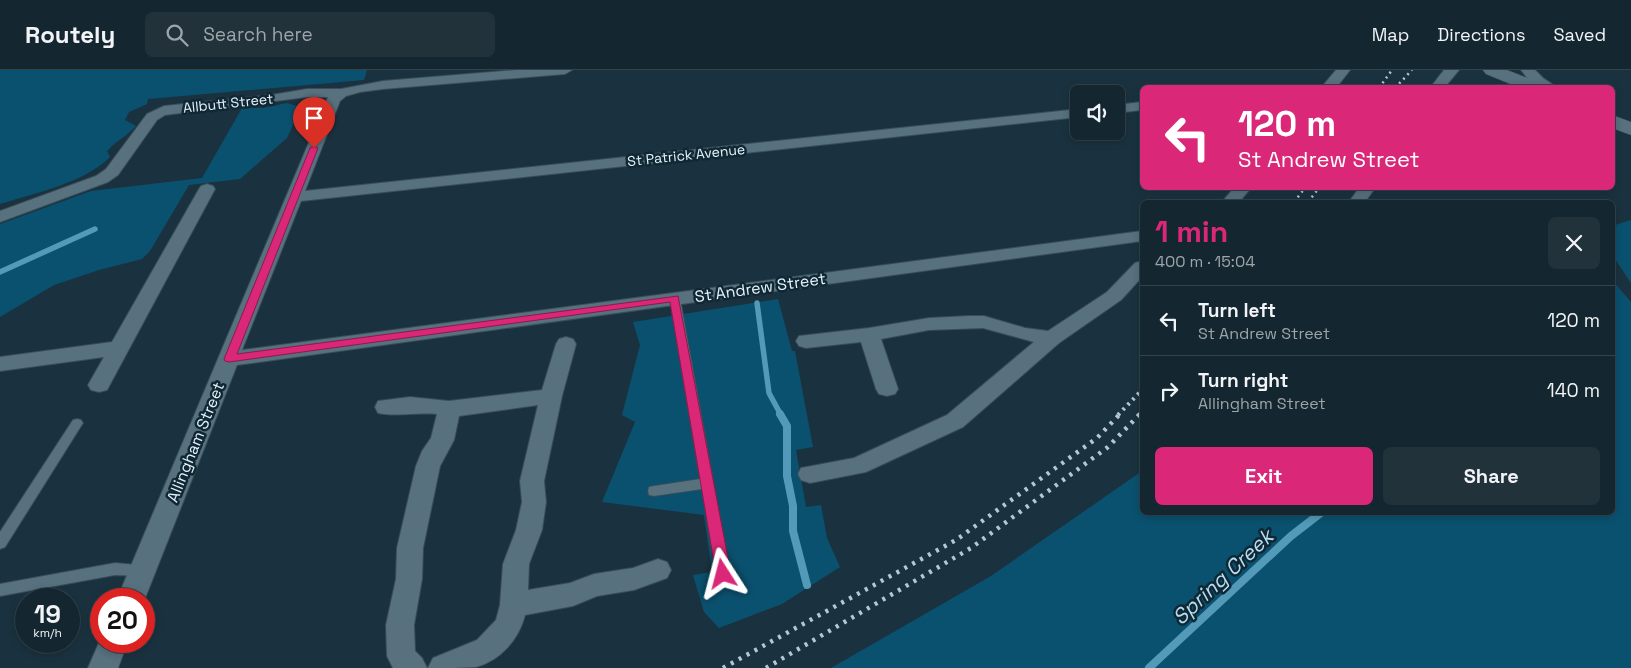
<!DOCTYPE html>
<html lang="en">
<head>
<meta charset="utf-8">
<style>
  :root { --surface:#14262f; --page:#21323b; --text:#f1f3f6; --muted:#9da5aa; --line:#33434b; --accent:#db2777 }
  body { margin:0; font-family:"Space Grotesk",sans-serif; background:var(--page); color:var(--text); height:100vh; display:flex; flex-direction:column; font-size:19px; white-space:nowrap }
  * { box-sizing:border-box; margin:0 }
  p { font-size:16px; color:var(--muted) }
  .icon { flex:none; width:28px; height:28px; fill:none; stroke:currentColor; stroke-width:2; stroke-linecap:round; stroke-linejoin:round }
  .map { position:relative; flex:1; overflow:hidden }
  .sheet { position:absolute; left:1140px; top:130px; width:475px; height:315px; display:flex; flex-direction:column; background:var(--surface); border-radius:8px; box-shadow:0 2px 8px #0003,0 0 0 1px var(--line) }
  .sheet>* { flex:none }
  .banner { position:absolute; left:1140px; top:15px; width:475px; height:105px; border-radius:8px; box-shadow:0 2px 8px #0003,0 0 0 1px var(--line); background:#db2777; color:#fff; overflow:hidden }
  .tools { position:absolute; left:1070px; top:15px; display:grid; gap:10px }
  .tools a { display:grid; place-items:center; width:55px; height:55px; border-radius:8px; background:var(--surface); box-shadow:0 2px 8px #0003,0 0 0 1px var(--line); font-size:25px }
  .speed { position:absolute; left:15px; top:518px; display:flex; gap:10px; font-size:25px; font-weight:700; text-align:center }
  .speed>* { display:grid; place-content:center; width:65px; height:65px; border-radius:50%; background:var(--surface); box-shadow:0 2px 8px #0003,0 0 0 1px var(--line); line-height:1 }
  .speed small { font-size:12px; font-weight:400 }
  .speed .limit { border:8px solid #d22; background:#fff; color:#111 }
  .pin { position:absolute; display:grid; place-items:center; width:42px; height:42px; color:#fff; margin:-51px -21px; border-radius:50% 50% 50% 0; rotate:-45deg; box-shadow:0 0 5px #0007 }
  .pin .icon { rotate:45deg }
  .me { position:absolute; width:55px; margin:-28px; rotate:351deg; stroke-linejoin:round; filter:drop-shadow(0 0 4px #0008) }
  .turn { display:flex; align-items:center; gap:18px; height:105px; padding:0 15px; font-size:22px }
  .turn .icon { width:65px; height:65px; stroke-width:2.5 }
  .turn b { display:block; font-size:35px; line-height:42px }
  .round { display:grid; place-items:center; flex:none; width:52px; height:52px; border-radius:8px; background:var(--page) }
  .headline { display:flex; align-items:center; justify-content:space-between; height:85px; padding:0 15px }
  h1 { font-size:30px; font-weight:700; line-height:38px; color:var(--accent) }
  .button { display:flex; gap:10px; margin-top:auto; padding:10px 15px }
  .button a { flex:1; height:58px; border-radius:8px; background:var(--accent); color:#fff; font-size:20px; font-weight:700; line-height:58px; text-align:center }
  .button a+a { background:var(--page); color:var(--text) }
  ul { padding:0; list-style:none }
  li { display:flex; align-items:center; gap:15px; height:70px; padding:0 15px; border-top:1px solid var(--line) }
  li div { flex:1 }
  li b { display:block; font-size:19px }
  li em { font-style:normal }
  header { display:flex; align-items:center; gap:30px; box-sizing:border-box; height:70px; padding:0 25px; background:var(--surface); border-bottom:1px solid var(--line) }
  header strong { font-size:24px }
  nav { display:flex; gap:28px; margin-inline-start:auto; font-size:18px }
  .search { width:350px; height:45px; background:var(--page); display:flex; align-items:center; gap:12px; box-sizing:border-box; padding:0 18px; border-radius:8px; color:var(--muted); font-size:19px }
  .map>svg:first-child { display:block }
  .green { fill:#0a516f }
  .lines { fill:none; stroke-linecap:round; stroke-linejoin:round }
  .stream-far1 { stroke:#5399b8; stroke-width:5.5 }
  .stream { stroke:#5399b8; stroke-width:8 }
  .service-casing { stroke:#394d58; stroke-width:2 }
  .minor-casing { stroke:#394d58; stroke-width:2 }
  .secondary-casing { stroke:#394d58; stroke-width:1 }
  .service { fill:#57717f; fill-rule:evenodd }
  .minor { fill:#57717f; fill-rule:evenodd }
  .secondary { fill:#57717f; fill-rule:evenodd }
  .rail-far2 { stroke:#b7c7d1; stroke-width:2.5; stroke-dasharray:2 4; stroke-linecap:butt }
  .rail-far1 { stroke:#b7c7d1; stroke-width:4; stroke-dasharray:2.5 4.5; stroke-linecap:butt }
  .rail { stroke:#b7c7d1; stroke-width:4.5; stroke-dasharray:3 6; stroke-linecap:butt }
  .route { fill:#db2777; stroke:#8e194d }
  .labels { text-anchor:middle; stroke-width:5; stroke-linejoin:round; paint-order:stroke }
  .far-street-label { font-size:14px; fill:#e4f2fb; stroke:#102834 }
  .street-label { font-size:16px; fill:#e4f2fb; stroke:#102834 }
  .near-water-label { font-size:21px; font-style:italic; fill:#b5ddf4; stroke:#102834 }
</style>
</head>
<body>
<header>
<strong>Routely</strong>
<div class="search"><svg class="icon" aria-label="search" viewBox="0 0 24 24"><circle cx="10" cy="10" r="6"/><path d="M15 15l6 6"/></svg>Search here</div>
<nav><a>Map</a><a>Directions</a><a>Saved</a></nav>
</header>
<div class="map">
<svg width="1631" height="598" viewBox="0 0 1631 598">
  <rect width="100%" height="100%" fill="#1a323f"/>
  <path class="green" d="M0,0H367L364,10L148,29L147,34L129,42L125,50L136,56C127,66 116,71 107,81L110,87C84,113 35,123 0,134Z
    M287,33L297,36L298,44L287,68L240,109L189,115L150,181L142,189L99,200L54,215L0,247V154L91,121L202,108L242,38H263Z
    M1631,150V213L1613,186L1612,157L1615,155Z
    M1613,211L1631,232V598H831L991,506L1142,401V442H1612Z
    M778,229L792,281H795L813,377L796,380L806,437L821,435L827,468L840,497L782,534L719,558L704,542L693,505L712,502L704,445L602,432L635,352L622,345L640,275L633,252Z"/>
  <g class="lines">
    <path class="stream-far1" d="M0,202L95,159
      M757,233L769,323L781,345"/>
    <path class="stream" d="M780,344L787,356V406L793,436V461L807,515
      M1149,598L1291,466L1322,442"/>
    <defs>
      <path id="service" d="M675,226L680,229L730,504L728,508L723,510L718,508L716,504L702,419L654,426L649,425L648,421L649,417L654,416L700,409L670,229Z
        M77,349L81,350L83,353L81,356L5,477L0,479V462L73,350Z
        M115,493L148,496L150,500L148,504L143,506L115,505L0,526V514Z"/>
      <path id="minor" d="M516,0H572L565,4L383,19L360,22L346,26L340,31L305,121L1079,39V47L301,131L242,280L1142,161V171L237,295L144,531V529H117L328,27H307L165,45L157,50L118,105L108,112L0,152V141L96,106L106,99L147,44L164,36L271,25L307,19H341L383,11Z
        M1336,0H1350L1336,18H1321Z
        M1444,0H1459L1444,18H1430Z
        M1521,0H1535L1543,8L1558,18C1538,18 1533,16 1521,0Z
        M1142,32V40L1116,43V35Z
        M207,114L213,116L215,119L107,320L99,322L91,320L88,315L104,287L0,301V287L112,272L199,119L201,116Z
        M1234,118H1251L1239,132H1222Z
        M1359,118H1375L1365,132H1349Z
        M1142,191V207L1121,230L1059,273L963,357L866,402L810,413L801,410L798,404L801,398L854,388L947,345L1034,272L983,258L929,260L881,269L898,319L895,324L887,326L879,324L876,319L861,272L806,278L799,276L796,271L799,266L869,258L929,248L969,246H984L1025,258L1048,261L1107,222L1135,193Z
        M566,267L573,269L576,274L562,326L544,411L546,432L542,460L529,494L528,520L570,513L594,504L633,498L658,489L667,492L671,500L667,508L634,520L597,526L573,536L525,545C519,569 501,590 476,597C462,598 443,598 428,598L433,588L477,570L496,550L500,535L503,494L516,460L522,432L520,411L538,335L459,346L454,370L440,396L423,478L422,509L414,555L415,581L422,588L427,598H393L387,586L386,555L396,509L397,478L416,396L422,381L431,368L437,344C418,342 395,347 378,343L375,337L378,331L410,327L449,331L542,320L556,274L559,269Z
        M101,568V571H128L118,598H88Z"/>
      <path id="secondary" d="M1483,0H1507L1543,14L1546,18H1520L1486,4Z
        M1612,45L1631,52V65L1612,58Z"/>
    </defs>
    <use href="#service" class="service-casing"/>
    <use href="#minor" class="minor-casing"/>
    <use href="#secondary" class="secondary-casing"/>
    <use href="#service" class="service"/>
    <use href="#minor" class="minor"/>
    <use href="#secondary" class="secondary"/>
    <path class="rail-far2" d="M1379,18L1392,0
      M1395,18L1412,0
      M1294,132L1305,118
      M1308,132L1319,118"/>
    <path class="rail-far1" d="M1118,345L1142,320
      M1139,345L1142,342"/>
    <path class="rail" d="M723,598L956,470L1097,368L1120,344
      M766,598L971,478L1108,377L1140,344"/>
  </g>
  <path class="route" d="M314,76L318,78L237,284L678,226L731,504L728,508L723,510L718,508L716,504L670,232L229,292L225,291L224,289L310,78Z"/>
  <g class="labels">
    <g class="far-street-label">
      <text transform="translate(228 33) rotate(-6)" y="5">Allbutt Street</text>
      <text transform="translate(686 85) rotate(-6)" y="5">St Patrick Avenue</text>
    </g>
    <g class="street-label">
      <text transform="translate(760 217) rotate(-8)" y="6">St Andrew Street</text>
      <text transform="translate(195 372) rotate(-68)" y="6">Allingham Street</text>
    </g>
    <g class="near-water-label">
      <text transform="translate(1223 507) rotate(-43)" y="7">Spring Creek</text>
    </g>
  </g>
</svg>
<div class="tools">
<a><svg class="icon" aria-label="sound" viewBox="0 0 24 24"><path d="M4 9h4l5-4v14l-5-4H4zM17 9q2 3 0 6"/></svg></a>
</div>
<div class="speed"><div>19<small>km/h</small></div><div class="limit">20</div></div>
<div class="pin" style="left:314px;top:78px;background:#d93025"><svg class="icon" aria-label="arrive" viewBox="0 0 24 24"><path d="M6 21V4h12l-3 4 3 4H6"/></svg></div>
<svg class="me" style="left:723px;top:504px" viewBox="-20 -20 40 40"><path d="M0-17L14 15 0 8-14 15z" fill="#db2777" stroke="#fff" stroke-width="4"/></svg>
<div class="banner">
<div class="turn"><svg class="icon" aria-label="left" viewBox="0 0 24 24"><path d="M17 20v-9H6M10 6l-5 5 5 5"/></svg><div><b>120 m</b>St Andrew Street</div></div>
</div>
<section class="sheet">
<div class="headline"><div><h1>1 min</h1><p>400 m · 15:04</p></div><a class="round"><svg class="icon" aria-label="close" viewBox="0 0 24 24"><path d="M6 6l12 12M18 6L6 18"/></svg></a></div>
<ul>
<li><svg class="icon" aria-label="left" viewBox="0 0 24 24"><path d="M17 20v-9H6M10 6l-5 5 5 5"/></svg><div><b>Turn left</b><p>St Andrew Street</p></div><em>120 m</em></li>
<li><svg class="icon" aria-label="right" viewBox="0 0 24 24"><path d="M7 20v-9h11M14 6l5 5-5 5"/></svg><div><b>Turn right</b><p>Allingham Street</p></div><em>140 m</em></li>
</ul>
<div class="button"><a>Exit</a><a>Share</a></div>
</section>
</div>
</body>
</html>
